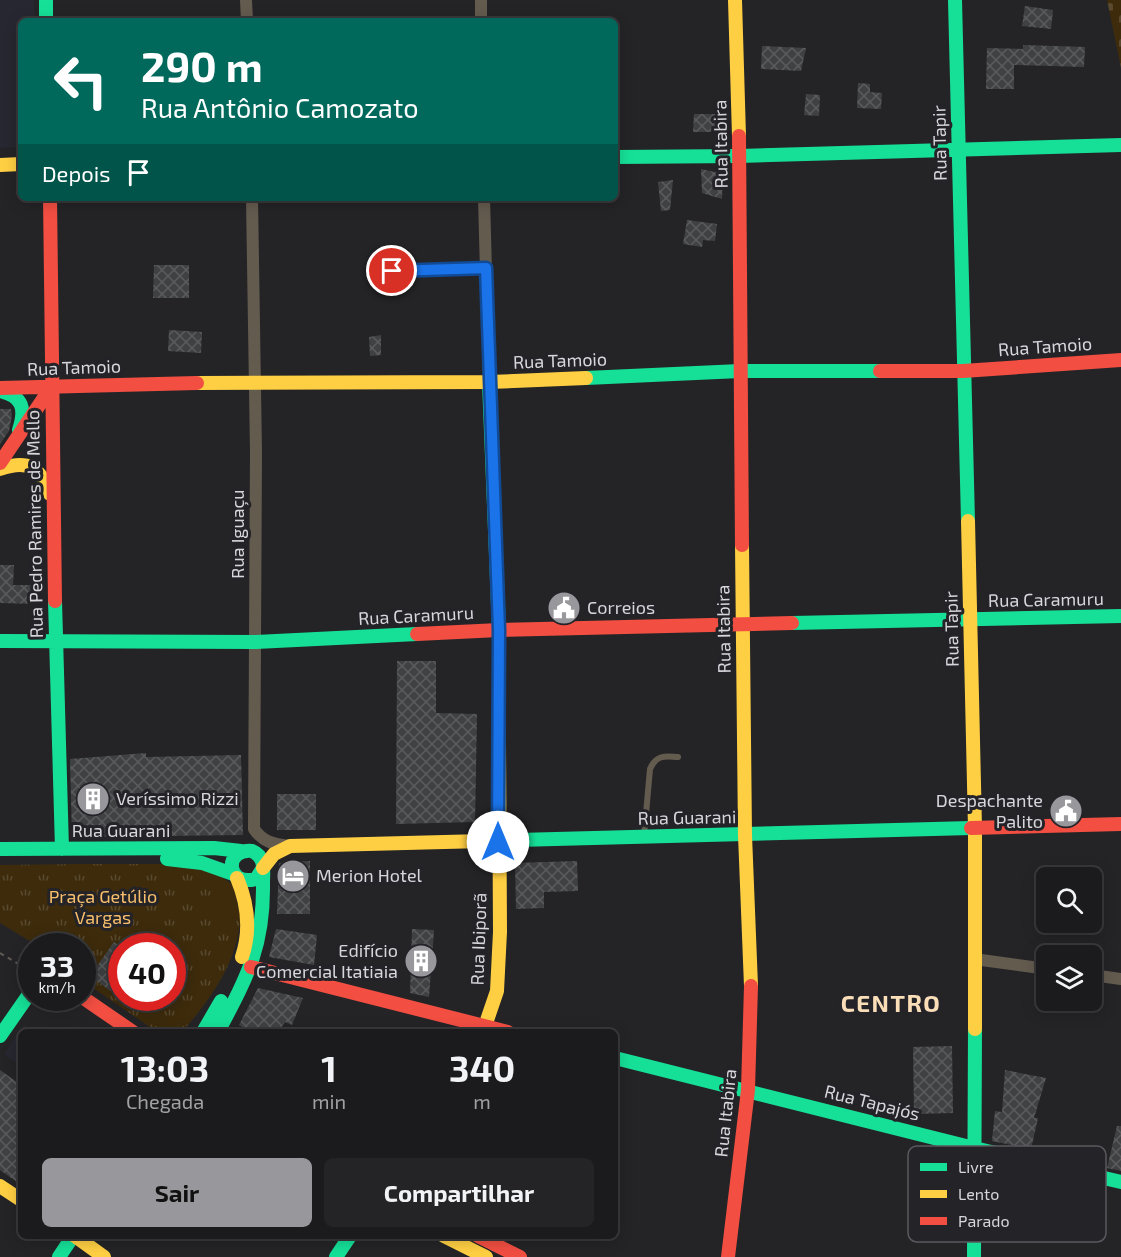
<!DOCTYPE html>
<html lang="pt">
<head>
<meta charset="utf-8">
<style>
  :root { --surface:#1b1b1d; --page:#242426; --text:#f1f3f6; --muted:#a0a1a4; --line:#39393b; --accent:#98989c }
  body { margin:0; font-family:"Exo 2",sans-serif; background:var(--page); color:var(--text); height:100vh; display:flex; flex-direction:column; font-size:22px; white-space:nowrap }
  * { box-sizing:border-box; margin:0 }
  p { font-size:20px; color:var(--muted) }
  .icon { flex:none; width:33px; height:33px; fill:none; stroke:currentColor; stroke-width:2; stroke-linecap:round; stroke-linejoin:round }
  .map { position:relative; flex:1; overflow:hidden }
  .panel { position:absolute; left:18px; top:1029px; width:600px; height:210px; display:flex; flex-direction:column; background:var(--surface); border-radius:9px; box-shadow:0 3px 15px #0003,0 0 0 2px var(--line) }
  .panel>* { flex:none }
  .guide { position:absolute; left:18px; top:18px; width:600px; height:183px; border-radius:9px; box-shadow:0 3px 15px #0003,0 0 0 2px var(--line); background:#00695c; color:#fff; overflow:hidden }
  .buttons { position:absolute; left:1036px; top:867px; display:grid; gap:12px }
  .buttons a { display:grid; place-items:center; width:66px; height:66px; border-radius:9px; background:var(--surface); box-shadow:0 3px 15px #0003,0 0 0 2px var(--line); font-size:30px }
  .speed { position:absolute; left:18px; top:933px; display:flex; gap:12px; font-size:30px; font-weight:700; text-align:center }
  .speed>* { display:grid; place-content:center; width:78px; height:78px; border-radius:50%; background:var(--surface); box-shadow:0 3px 15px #0003,0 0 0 2px var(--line); line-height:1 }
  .speed small { font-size:15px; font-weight:400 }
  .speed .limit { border:9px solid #d22; background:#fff; color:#111 }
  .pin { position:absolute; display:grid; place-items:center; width:51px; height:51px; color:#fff; margin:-26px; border:3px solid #fff; border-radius:50%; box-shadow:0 2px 6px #0007 }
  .me { position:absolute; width:66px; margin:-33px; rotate:0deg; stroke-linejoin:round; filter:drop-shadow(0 0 4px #0008) }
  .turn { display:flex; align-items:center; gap:21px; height:126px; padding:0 24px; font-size:27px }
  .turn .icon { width:78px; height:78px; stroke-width:2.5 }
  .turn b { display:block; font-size:42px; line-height:51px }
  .then { display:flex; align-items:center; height:57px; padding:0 24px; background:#0003; gap:12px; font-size:22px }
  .eta { display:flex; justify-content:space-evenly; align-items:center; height:102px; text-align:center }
  .eta b { font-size:36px; font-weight:700; line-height:42px }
  .cta { display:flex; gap:12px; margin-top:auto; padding:12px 24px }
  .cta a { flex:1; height:69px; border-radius:9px; background:var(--accent); color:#111; font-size:24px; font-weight:700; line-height:69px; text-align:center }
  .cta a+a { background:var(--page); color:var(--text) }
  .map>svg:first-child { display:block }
  .built { fill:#272731 }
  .grass { fill:url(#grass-tufts); fill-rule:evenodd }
  .cemetery { fill:url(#cemetery-stones) }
  .garden { fill:#3d2b0c }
  .building { fill:url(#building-cross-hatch) }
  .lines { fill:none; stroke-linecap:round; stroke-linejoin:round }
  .path { stroke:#605b56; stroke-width:2; stroke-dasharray:4.5 4.5; stroke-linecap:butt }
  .lane { stroke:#645b4f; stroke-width:6 }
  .street { stroke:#645b4f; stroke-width:12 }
  .fast { stroke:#16e098; stroke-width:14 }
  .slow { stroke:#ffcf43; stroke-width:14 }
  .jam { stroke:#f24e42; stroke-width:14 }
  .route-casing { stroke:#114b97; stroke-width:15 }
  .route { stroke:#1a73e8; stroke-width:10 }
  .labels { text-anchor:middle; stroke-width:6; stroke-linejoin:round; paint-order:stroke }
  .street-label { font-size:18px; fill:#d7d7db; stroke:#232328 }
  .poi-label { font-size:18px; fill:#d7d7db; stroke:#232328; text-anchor:start }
  .park-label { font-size:18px; fill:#f8bf6c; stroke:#232328 }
  .district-label { font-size:24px; font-weight:bold; letter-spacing:1.5px; fill:#fadeb7; stroke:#232328 }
  .key { fill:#232328; stroke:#59595e; stroke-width:1.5 }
  .key-label { font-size:16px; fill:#d7d7db }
</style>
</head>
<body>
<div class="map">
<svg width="1121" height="1257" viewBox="0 0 1121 1257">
  <defs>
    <pattern id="grass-tufts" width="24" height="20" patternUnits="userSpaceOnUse" patternTransform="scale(1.5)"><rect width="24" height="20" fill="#3d2b0c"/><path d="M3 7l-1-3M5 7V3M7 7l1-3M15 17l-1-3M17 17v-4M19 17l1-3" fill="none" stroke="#58492f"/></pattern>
    <pattern id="cemetery-stones" width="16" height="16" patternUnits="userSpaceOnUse" patternTransform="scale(1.5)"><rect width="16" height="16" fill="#3d2b0c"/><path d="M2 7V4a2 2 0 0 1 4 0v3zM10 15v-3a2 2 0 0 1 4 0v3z" fill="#58492f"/></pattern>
    <pattern id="building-cross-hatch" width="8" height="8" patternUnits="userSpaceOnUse" patternTransform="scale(1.5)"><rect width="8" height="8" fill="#404143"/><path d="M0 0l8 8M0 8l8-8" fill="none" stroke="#5b5c5e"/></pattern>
  </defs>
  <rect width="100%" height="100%" fill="#242427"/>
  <path class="built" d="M0,0H34L35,21H21V147L0,148Z
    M24,1025L34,1032H21V1066L4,1054Z"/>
  <path class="grass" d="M81,864H184L209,868L241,919C239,928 238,938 235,947C226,978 203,1008 182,1032H157L83,981L82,946H38L0,923V865ZM122,946H172V998H122Z"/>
  <path class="cemetery" d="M1107,0H1121V68Z"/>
  <path class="garden" d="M209,868L233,885L241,919L213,913Z"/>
  <path class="building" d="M1025,6L1053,10L1051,29L1022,26Z
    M1023,45L1085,47L1084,67L1014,65V89H986L987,48L1023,49Z
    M762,46L806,48L801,71L761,69Z
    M858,83L870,84V92L882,93L881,109L857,108Z
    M806,94L820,95L819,116L804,115Z
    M694,114H725V132H693Z
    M701,169L723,174L722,199L702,193Z
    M673,180L670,210L661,211L658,182Z
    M687,220L717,224L715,241L703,240L702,247L683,244Z
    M154,265H189V298H153Z
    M169,330L202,332L201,353L168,351Z
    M381,335V355L370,356L369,337Z
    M0,409H11L12,415L9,431L0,444Z
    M0,565H14L13,585H36L35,604L0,603Z
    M397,661H436V713L477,714L475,822L396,824Z
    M146,753V757L241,755L243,835L72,837L70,759Z
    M277,794H316V830H277Z
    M310,861V914H277L279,863Z
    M577,861L578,891L544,892V908L516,909L515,863Z
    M276,929L317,935L314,965L269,957Z
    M412,929L434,930L429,997L410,993Z
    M114,942L122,948V979L112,992L90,976Z
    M258,988L303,998L292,1025L285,1022L278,1032H250L239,1025Z
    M952,1046L953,1113L914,1114L913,1047Z
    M0,1070L21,1085V1185L0,1170Z
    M1005,1070L1046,1078L1034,1118H1038L1031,1149L992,1141L995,1111L1002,1112Z
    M1117,1126H1121V1171L1107,1168Z"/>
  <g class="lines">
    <path class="path" d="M0,953L32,972"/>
    <path class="lane" d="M644,836L650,769C656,755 664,756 678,757"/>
    <path class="street" d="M246,0L247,21
      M481,0V21
      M252,198L256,453L254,829C263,842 273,844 289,846
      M484,198L489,382
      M392,271L486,268
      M974,959L1047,969
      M1092,975L1121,979"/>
    <path class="fast" d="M46,0V21
      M955,0L968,521
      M615,157L740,156L1121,145
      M586,378L740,371H880
      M489,382L499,630V743
      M0,391C23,396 26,409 19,430
      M55,601L62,849
      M792,623L1121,616
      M0,641L256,642L417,634
      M483,841L971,828
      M0,849L214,848L241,851
      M167,859L202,863L233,874
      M203,1032L221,1001
      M218,1032C247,977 264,947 263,883C263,870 266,857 252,851C224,848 225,887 256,879L263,868
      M0,1036L32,990
      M615,1058L974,1148L1121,1182
      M59,1257L73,1236
      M336,1257L350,1236
      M974,1257L975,1029"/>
    <path class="slow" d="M735,0L739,136
      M0,165L21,164
      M197,383L489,382L586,378
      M0,469C28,459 40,467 50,494
      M968,521L975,828V1029
      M742,545L745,835L751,986
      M263,868L274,854L290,846L483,841
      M237,878C248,904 251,930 242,957
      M483,1032L497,991L500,932L499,743
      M0,1186L21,1200
      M75,1236L104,1257
      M444,1236L486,1257"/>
    <path class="jam" d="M739,136L742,545
      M50,198L55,601
      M880,371H963L1121,360
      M0,388L197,383
      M0,463L52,386
      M417,634L499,630L792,623
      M971,828L1121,824
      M251,967L508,1032
      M82,997L133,1032
      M478,1236L520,1257
      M728,1257L748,1090L751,986"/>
  </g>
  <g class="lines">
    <defs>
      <path id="route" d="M392,271L486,268L499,630L498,842"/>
    </defs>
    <use href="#route" class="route-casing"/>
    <use href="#route" class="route"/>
  </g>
  <defs>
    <symbol id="civic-disc" viewBox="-11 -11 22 22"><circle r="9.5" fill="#98989c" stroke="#232328"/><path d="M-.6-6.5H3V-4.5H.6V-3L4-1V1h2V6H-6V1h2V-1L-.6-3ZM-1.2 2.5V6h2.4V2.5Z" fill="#fff"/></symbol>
    <symbol id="building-disc" viewBox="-11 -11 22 22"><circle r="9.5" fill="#98989c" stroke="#232328"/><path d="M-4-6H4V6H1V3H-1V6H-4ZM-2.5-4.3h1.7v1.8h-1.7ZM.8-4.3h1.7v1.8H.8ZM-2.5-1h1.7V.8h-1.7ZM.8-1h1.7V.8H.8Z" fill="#fff"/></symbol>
    <symbol id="hotel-disc" viewBox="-11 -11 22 22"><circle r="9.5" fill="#98989c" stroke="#232328"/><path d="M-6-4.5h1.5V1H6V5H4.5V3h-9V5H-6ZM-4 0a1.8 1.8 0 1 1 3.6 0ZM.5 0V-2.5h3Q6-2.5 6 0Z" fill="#fff"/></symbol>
  </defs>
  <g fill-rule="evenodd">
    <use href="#civic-disc" x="545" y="589" width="38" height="38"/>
    <use href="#building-disc" x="74" y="780" width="38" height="38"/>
    <use href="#civic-disc" x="1047" y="792" width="38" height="38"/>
    <use href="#hotel-disc" x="274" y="857" width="38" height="38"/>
    <use href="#building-disc" x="402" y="942" width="38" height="38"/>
  </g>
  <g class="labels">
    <g class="street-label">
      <text transform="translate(940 143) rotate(-91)" y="6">Rua Tapir</text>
      <text transform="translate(721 144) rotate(-91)" y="6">Rua Itabira</text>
      <text transform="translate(1045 347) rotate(-4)" y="6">Rua Tamoio</text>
      <text transform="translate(560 361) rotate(-2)" y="6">Rua Tamoio</text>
      <text transform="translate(74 368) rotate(-2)" y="6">Rua Tamoio</text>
      <text transform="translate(35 524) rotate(-91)" y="6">Rua Pedro Ramires de Mello</text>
      <text transform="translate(238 534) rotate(-90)" y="6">Rua Iguaçu</text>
      <text transform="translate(1046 600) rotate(-1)" y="6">Rua Caramuru</text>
      <text transform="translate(416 616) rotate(-3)" y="6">Rua Caramuru</text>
      <text transform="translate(724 629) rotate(-91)" y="6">Rua Itabira</text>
      <text transform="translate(952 629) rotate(-91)" y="6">Rua Tapir</text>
      <text transform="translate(687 818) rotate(-1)" y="6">Rua Guarani</text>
      <text x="121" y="837">Rua Guarani</text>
      <text transform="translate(479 939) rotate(-88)" y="6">Rua Ibiporã</text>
      <text transform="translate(872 1103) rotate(14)" y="6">Rua Tapajós</text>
      <text transform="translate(726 1113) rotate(-84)" y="6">Rua Itabira</text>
    </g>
    <g class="poi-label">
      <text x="587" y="614">Correios</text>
      <text x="116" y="805">Veríssimo Rizzi</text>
      <text x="1043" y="807" text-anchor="end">Despachante<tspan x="1043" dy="21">Palito</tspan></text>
      <text x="316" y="882">Merion Hotel</text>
      <text x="398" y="957" text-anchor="end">Edifício<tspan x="398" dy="21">Comercial Itatiaia</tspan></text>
    </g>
    <g class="park-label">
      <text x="103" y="903">Praça Getúlio<tspan x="103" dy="21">Vargas</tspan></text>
    </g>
    <g class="district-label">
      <text x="891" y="1012">CENTRO</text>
    </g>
  </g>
  <rect x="908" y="1146" width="198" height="96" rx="9" class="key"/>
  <rect x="920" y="1163" width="27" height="8" fill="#16e098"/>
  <rect x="920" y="1190" width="27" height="8" fill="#ffcf43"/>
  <rect x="920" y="1217" width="27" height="8" fill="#f24e42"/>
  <g class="key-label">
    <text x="958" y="1173">Livre</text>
    <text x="958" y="1200">Lento</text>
    <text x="958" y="1227">Parado</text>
  </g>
</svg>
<div class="buttons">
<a><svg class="icon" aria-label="search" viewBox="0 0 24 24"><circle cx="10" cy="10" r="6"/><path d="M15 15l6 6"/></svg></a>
<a><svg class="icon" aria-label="layers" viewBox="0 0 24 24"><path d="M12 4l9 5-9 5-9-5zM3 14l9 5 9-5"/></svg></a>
</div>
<div class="speed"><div>33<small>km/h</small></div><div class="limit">40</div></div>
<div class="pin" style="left:392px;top:271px;background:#d93025"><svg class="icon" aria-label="arrive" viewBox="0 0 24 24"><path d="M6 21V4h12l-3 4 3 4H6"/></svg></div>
<svg class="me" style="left:498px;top:842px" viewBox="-20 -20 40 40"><circle r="19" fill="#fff"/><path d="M0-13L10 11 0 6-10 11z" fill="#1a73e8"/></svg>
<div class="guide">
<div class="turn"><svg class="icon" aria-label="left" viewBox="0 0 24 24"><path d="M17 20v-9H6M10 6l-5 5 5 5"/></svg><div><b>290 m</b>Rua Antônio Camozato</div></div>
<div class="then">Depois<svg class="icon" aria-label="arrive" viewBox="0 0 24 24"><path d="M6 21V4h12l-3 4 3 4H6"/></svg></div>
</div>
<section class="panel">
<div class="eta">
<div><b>13:03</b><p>Chegada</p></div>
<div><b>1</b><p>min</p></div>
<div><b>340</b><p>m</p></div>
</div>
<div class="cta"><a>Sair</a><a>Compartilhar</a></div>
</section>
</div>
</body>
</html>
